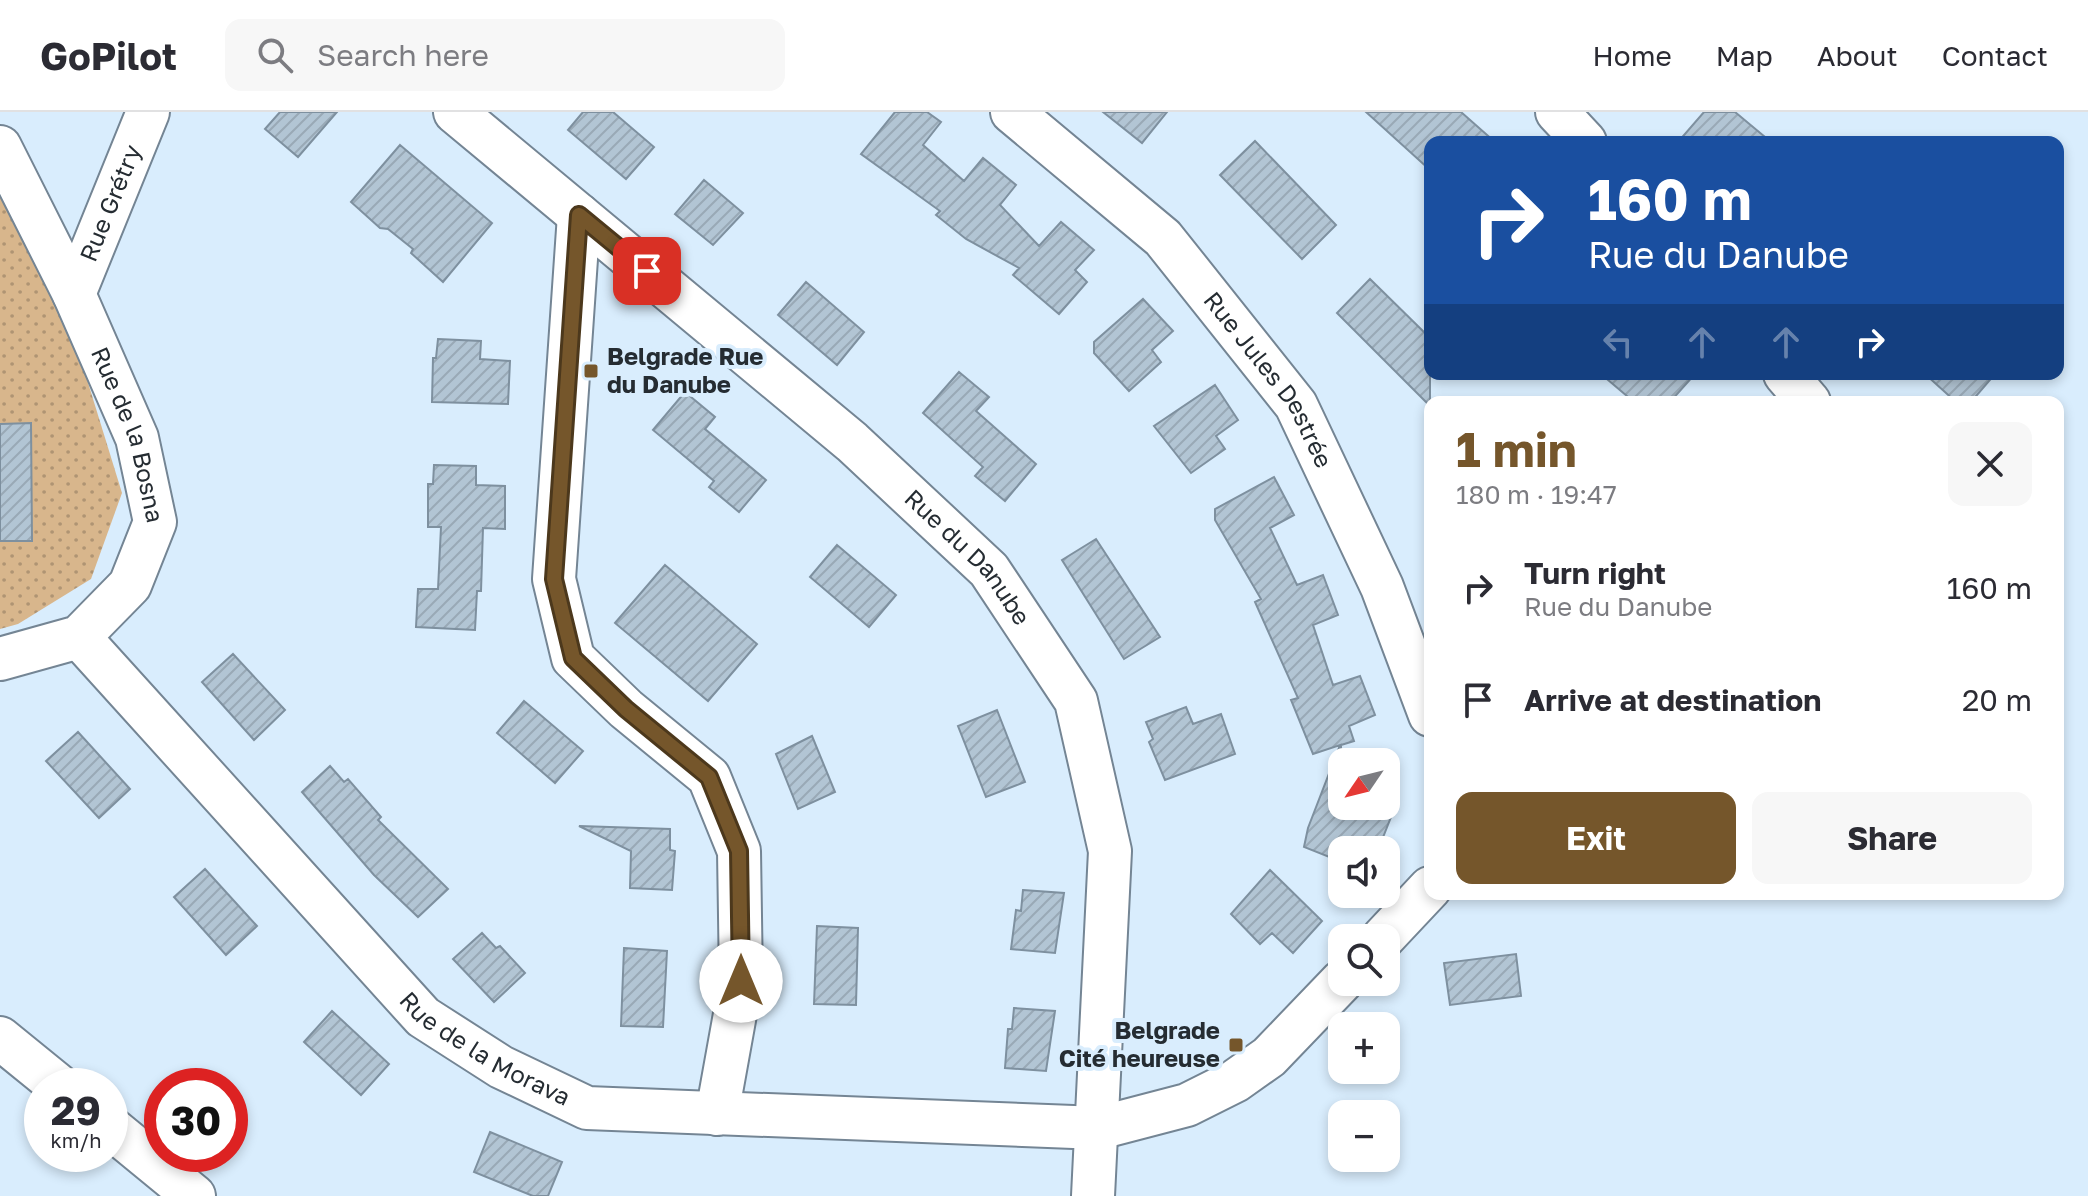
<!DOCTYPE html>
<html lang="en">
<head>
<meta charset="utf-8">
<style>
  :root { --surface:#fff; --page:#f7f7f7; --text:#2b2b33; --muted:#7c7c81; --line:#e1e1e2; --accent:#75562b }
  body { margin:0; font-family:"Golos Text",sans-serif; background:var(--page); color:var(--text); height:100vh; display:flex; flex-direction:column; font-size:30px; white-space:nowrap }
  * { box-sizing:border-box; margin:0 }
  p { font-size:26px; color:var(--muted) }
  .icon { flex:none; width:44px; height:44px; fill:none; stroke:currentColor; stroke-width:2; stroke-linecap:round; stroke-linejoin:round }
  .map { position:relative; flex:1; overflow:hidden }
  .details { position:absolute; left:1424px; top:284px; width:640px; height:504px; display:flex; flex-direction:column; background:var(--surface); border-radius:16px; box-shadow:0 4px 12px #0003 }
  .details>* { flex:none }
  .banner { position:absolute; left:1424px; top:24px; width:640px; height:244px; border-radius:16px; box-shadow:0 4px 12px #0003; background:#1a4fa0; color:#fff; overflow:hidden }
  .needle { width:52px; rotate:235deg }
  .fabs { position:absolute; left:1328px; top:636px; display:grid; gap:16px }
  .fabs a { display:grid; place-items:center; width:72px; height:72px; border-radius:16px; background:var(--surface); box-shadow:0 4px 12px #0003; font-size:40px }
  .speed { position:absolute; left:24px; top:956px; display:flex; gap:16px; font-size:40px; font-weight:700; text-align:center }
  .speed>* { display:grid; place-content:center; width:104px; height:104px; border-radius:50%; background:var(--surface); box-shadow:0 4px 12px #0003; line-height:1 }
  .speed small { font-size:20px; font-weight:400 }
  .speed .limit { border:12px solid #d22; background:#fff; color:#111 }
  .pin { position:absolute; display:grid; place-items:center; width:68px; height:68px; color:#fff; margin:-34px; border-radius:16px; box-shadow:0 4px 12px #0006 }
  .me { position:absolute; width:88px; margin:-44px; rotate:0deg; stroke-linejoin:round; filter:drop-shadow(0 0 6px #0008) }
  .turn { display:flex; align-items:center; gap:28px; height:168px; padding:0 32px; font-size:36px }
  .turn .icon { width:104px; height:104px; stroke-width:2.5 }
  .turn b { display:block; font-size:56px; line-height:68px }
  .lanes { display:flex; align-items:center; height:76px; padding:0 32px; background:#0003; justify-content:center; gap:40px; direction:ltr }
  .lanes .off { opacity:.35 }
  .round { display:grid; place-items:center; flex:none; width:84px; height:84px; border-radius:16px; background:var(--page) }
  .summary { display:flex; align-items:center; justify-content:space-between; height:136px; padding:0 32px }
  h1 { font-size:48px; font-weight:700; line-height:60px; color:var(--accent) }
  .button { display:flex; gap:16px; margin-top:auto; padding:16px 32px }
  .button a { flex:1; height:92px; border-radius:16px; background:var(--accent); color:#fff; font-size:32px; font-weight:700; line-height:92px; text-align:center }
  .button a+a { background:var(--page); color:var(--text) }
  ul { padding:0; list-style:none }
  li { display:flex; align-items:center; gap:24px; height:112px; padding:0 32px }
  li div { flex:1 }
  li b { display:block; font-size:30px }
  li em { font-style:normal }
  header { display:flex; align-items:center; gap:48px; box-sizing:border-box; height:112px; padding:0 40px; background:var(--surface); border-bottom:2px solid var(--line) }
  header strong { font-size:38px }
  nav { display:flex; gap:44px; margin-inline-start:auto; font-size:28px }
  .search { width:560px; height:72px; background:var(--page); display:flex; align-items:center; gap:20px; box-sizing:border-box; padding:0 28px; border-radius:16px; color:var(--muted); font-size:30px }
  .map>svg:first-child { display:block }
  .green { fill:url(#green-dots) }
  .building { fill:url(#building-hatch); stroke:#7e909f; stroke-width:2 }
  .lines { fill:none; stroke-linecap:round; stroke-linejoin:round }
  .street-casing { stroke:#748594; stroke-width:46 }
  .street { stroke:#fff; stroke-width:42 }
  .route-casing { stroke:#4c381c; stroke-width:20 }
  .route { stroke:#75562b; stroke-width:14 }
  .poi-dot { fill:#75562b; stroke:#d9edfd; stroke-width:3 }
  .labels { text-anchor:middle; stroke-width:8; stroke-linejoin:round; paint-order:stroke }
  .street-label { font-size:24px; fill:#252c32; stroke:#d9edfd }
  .poi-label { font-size:24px; font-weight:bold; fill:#252c32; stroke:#d9edfd; text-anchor:start }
</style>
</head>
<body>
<header>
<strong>GoPilot</strong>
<div class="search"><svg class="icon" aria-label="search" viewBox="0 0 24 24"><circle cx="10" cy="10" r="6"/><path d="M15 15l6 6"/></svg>Search here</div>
<nav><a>Home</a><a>Map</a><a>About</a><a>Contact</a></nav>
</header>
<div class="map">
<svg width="2088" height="1084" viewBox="0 0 2088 1084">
  <defs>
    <pattern id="green-dots" width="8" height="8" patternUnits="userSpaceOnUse" patternTransform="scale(2)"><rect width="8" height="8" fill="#d8b68c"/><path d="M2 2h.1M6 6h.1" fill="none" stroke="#af9473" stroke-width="1.8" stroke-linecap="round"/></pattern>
    <pattern id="building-hatch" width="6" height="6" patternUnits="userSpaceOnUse" patternTransform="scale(2)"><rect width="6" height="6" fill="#b2c5d4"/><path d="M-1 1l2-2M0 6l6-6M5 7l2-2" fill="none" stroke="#99a9b6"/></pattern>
  </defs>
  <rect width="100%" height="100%" fill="#d9edfd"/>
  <path class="green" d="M0,78L73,222L122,381L91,467L18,512L0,517Z"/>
  <path class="building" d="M280,0H337L298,45L265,17Z
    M583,0H613L654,35L626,67L568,18Z
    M895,0H927L941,10L923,33L964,69L983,46L1016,73L1000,93L1039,134L1061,110L1094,138L1075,158L1087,170L1059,202L1013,163L1019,156L966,127L936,103L940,99L861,42Z
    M1103,0H1167L1142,31Z
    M1366,0H1461L1495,30H1430V58Z
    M1704,0H1735L1771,30H1678Z
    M1255,29L1336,113L1302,147L1220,63Z
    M400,33L492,111L443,170L411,141L413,137L388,117L380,116L351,90Z
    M704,68L743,101L713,133L675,102Z
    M1370,167L1430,226V294L1337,201Z
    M806,170L864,220L837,253L778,203Z
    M1143,187L1173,219L1152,238L1161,250L1129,279L1094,241V230Z
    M438,227L481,229L480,247L510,249L508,292L432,290L433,246H436Z
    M959,260L989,285L976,299L1036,352L1005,389L975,364L983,355L923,301Z
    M1601,262H1695L1670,290H1634Z
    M1925,262H1995L1971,290H1956Z
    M1215,273L1238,308L1216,324L1225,337L1191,361L1154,314Z
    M685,280L715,305L705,317L766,368L739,400L709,375L714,369L653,318Z
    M31,311L32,429H0V312Z
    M434,353L476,354V373L505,374V417L483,416L481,479H477L475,518L416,515L418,477H438L441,415H428V372H433Z
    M1274,365L1294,403L1270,416L1297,473L1323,463L1338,503L1313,513L1333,573L1360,564L1375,603L1349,614L1354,629L1341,633L1342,694H1364L1391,705L1378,738H1342V750L1304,735L1308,716L1340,633L1313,642L1291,588L1298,586L1255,490L1261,487L1215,408V397Z
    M1096,427L1160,525L1124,547L1062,448Z
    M837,433L896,483L869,515L810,465Z
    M665,453L757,532L708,589L615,511Z
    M233,542L285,598L254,628L202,570Z
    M524,589L583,639L555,671L497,621Z
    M1186,595L1193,612L1221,602L1235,642L1165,668L1149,630L1153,627L1146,610Z
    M997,598L1025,670L986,685L958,614Z
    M78,620L130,677L99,706L46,649Z
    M812,624L835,680L798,697L776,642Z
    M330,654L344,670L348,667L381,705L378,708L448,777L418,805L374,763L302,680Z
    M579,714L670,717V738L675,739L672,778L630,776L631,739Z
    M205,757L257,814L226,843L174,785Z
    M1270,758L1322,809L1293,841L1272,821L1260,832L1231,802Z
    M1023,778L1064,781L1055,841L1011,837L1016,798L1021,799Z
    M817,814L858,816L856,893L814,892Z
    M482,821L496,836L500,834L525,861L494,890L453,847Z
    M624,836L667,839L663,915L621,914Z
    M1516,842L1521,884L1450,893L1444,851Z
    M1014,896L1055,899L1046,959L1005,956L1008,917H1012Z
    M332,899L389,952L361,983L304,930Z
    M490,1020L562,1050L548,1084H533L474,1060Z"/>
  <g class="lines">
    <defs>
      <g id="street">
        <path id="s1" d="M455,0L852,330L989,458L1076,589L1110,739L1093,1084"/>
        <path id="s2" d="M1012,0L1163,126L1296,293L1382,475L1430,603"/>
        <path d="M1557,0L1585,30"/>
        <path id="s3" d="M0,35L74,182L137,326L155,410L130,473L79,525L0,547"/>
        <path d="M579,103L554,467L573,546L626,597L709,665L739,739L741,869L717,1002"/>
        <path id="s4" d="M74,182L148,0"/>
        <path d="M1785,262L1809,290"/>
        <path id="s5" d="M79,525L423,905L501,955L587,996L1099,1016L1187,993L1235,969L1269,945L1342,869"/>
        <path d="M1383,826L1430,776"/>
        <path d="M0,926L59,974"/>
        <path d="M110,1015L194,1084"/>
      </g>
    </defs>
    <use href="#street" class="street-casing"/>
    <use href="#street" class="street"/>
  </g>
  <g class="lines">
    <defs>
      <path id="route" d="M647,159L579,103L554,467L573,546L626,597L709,665L739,739L741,869"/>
    </defs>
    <use href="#route" class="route-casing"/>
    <use href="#route" class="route"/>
  </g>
  <g class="poi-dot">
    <rect x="583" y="251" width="16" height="16" rx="4"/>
    <rect x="1228" y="925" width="16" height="16" rx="4"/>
  </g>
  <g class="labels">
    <g class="street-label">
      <text dy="8" stroke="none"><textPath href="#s4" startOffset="98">Rue Grétry</textPath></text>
      <text dy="8" stroke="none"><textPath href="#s2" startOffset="374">Rue Jules Destrée</textPath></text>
      <text dy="8" stroke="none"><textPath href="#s3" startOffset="316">Rue de la Bosna</textPath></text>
      <text dy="8" stroke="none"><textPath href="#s1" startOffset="680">Rue du Danube</textPath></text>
      <text dy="8" stroke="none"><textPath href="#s5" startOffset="582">Rue de la Morava</textPath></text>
    </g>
    <g class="poi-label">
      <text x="607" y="253">Belgrade Rue<tspan x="607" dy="28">du Danube</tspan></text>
      <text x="1220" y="927" text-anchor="end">Belgrade<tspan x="1220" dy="28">Cité heureuse</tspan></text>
    </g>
  </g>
</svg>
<div class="fabs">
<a><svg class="needle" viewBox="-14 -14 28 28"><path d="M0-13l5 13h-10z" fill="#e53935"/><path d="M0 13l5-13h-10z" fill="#7c7c81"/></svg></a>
<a><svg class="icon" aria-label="sound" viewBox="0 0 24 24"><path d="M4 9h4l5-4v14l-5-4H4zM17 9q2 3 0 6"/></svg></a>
<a><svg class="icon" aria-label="search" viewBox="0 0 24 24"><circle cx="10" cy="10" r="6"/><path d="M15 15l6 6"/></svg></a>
<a>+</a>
<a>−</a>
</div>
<div class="speed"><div>29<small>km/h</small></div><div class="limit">30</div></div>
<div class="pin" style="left:647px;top:159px;background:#d93025"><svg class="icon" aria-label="arrive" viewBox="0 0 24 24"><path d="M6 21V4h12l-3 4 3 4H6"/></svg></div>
<svg class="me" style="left:741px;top:869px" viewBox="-20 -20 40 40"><circle r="19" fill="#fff"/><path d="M0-13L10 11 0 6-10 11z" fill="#75562b"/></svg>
<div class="banner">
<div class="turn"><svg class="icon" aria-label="right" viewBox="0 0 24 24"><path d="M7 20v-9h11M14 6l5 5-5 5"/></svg><div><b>160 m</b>Rue du Danube</div></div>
<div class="lanes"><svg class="icon off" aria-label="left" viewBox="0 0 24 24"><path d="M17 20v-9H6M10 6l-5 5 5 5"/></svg><svg class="icon off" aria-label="ahead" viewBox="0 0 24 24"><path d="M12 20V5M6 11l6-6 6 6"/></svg><svg class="icon off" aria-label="ahead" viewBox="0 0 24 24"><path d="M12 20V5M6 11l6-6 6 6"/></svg><svg class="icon" aria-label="right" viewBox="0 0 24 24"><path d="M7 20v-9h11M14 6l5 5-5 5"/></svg></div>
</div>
<section class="details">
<div class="summary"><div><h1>1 min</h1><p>180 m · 19:47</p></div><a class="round"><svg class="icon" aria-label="close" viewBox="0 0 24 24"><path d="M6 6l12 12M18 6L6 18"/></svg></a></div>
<ul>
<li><svg class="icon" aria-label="right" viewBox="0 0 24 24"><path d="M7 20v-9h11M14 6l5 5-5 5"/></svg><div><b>Turn right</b><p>Rue du Danube</p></div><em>160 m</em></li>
<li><svg class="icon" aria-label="arrive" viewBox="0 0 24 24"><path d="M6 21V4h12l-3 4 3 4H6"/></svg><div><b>Arrive at destination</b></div><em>20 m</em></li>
</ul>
<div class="button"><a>Exit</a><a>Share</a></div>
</section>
</div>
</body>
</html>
